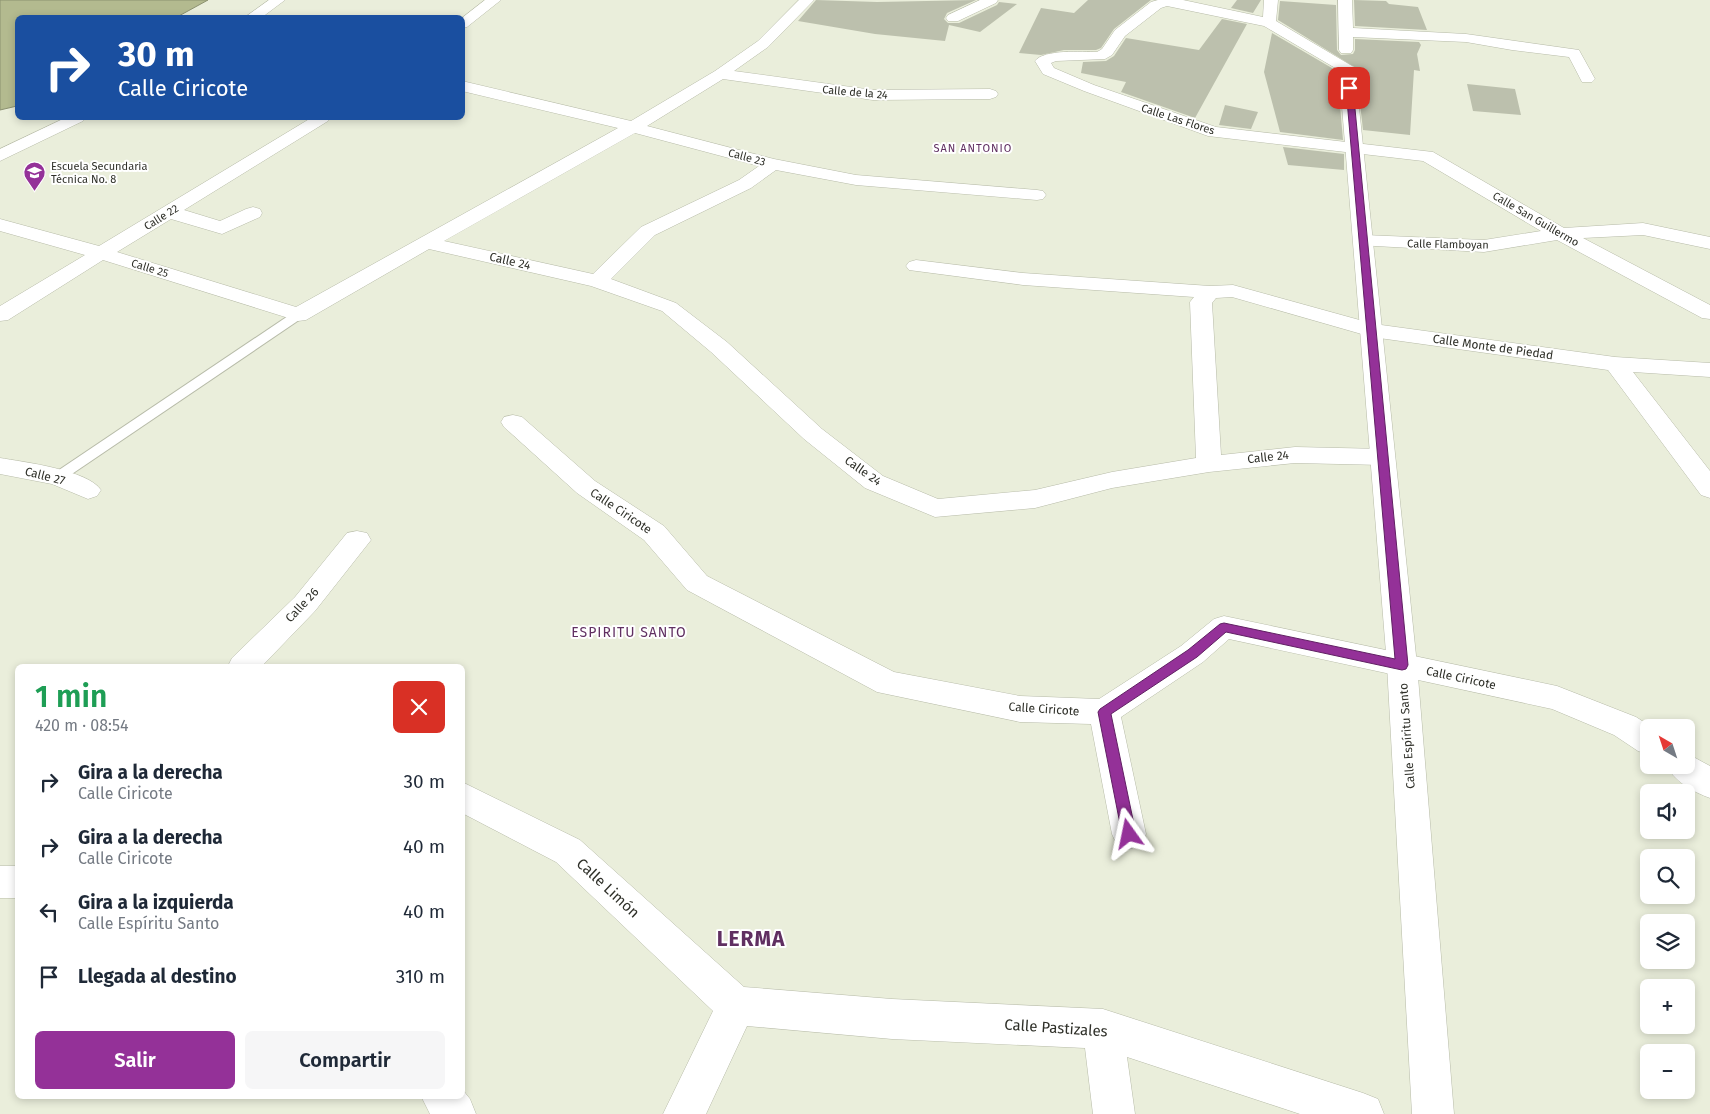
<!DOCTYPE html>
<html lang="es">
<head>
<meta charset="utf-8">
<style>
  :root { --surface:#fff; --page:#f6f6f7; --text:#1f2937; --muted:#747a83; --accent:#943198 }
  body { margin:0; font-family:"Fira Sans",sans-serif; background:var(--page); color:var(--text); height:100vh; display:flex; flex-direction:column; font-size:19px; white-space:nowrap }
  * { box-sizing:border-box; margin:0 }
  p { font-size:16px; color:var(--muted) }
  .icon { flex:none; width:28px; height:28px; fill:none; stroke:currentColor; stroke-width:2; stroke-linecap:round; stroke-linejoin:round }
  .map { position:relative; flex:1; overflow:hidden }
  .details { position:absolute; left:15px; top:664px; width:450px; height:435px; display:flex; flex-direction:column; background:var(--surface); border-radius:8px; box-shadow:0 2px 8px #0003 }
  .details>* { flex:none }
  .hud { position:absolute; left:15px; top:15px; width:450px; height:105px; border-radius:8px; box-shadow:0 2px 8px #0003; background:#1a4fa0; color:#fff; overflow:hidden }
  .needle { width:32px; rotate:321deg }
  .buttons { position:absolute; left:1640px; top:719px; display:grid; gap:10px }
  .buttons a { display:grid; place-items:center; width:55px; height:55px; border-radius:8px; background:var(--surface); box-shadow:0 2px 8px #0003; font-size:25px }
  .pin { position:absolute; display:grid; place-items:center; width:42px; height:42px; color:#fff; margin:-21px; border-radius:10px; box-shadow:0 2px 8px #0006 }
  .me { position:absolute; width:55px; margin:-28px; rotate:348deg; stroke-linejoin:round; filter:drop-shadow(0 0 4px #0008) }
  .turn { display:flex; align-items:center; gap:18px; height:105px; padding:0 20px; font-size:22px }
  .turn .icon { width:65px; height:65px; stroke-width:2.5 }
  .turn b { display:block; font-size:35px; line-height:42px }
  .round { display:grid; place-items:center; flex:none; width:52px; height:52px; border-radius:8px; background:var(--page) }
  .headline { display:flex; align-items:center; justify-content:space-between; height:85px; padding:0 20px }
  h1 { font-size:30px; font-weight:600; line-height:38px; color:#1e9e55 }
  .primary-button { display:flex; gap:10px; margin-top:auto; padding:10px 20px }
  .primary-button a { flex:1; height:58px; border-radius:8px; background:var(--accent); color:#fff; font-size:20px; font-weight:600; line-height:58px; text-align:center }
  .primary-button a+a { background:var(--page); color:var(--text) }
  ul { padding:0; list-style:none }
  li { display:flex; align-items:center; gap:15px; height:65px; padding:0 20px }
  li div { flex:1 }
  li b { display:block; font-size:19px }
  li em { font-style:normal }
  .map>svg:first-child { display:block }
  .water { fill:#b3ba8f; stroke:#8b9170 }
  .building { fill:#bcc0ad }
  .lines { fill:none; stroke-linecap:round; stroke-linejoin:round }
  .service-casing { stroke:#b7bba8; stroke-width:2 }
  .minor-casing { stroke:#b7bba8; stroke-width:1 }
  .tertiary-casing { stroke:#b7bba8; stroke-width:1 }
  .primary-casing { stroke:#b7bba8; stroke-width:1 }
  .service { fill:#fff; fill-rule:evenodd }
  .minor { fill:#fff; fill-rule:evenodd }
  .tertiary { fill:#fff; fill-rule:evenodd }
  .primary { fill:#fff; fill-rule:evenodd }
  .route { fill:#943198; stroke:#602063 }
  .labels { text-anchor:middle; stroke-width:4; stroke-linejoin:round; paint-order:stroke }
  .far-street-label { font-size:11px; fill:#2f3029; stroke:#fff }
  .far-neighbourhood-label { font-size:11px; letter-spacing:1px; fill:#602f61; stroke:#fff }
  .far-poi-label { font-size:11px; fill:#2f3029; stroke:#fff; text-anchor:start }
  .street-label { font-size:12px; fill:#2f3029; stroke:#fff }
  .neighbourhood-label { font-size:14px; letter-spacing:1px; fill:#602f61; stroke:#fff }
  .near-street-label { font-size:15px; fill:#2f3029; stroke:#fff }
  .near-district-label { font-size:21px; font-weight:bold; letter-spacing:1px; fill:#602f61; stroke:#fff }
</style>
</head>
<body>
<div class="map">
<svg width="1710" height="1114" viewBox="0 0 1710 1114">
  <rect width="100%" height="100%" fill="#eaeedb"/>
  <path class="water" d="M0,0H208L177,17L18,18L17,106L0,110Z"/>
  <path class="building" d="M816,0L877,2L976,0L947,13L944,19L948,23H959L997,5L999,2L1017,4L980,32L949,25L945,41L875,34L798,21Z
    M1088,0H1151L1114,29L1101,48L1096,50H1064L1041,55L1019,53L1041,8L1074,13Z
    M1237,0H1261L1253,13L1231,8Z
    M1354,0L1386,1L1389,4L1418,7L1427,30L1355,26Z
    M1280,1L1336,5L1337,50L1341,55L1353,54L1355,50V39L1419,42L1421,45L1417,54L1420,71L1414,70L1410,135L1363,130L1356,68L1278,20Z
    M1222,19L1247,24L1195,118L1121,92L1126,82L1081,73L1083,62L1106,61L1114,56L1126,38L1199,50Z
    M1272,33L1337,71L1343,140L1280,132L1264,72Z
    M1467,84L1515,89L1521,115L1473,111Z
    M1225,105L1258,112L1251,129L1219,125Z
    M1283,147L1344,154V170L1288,165Z"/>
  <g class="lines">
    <defs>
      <path id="service" d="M298,311L304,315L302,318L63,480H53L50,477L53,474L294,312Z"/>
      <path id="minor" d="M485,0H501L467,27L462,28V18Z
        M799,0H814L768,47L734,71L873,90L990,89L996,91L998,94L996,97L990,99L873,100L723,79L647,126L774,159L856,175L1037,190L1043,191L1046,195L1043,199L1037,200L856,185L776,170L751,188L655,235L611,279L676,303L727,342L822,429L883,476L938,499L1035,490L1112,472L1196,458L1190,302L1194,297L1023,285L909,270L906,266L909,262L916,260L1023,273L1210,286L1233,285L1374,324L1615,357L1710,363V377L1633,372L1710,471V498L1701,495L1608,370L1372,337L1232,297L1216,298L1212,303L1221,455L1295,447L1383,449L1392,451L1395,457L1392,463L1383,465L1295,463L1209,472L1112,488L1035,508L935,517L865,488L804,439L711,352L662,311L591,286L429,249L306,320L298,321L103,260L8,320L0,321V306L85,255L0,231V219L99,246L311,118H330L328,121L184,210L220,221L246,209L253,207L260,209L262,213L260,217L222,234L171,219L117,252L296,307L618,128L462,91V81L631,121L715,71L758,41ZM635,133L759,166L739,180L641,227L593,274L444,241Z
        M980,0H998L996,3L958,21H948L946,18L948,15Z
        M1158,0H1183L1263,17L1264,0H1278L1276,21L1352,66L1355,69L1352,72H1342L1264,26L1167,6L1161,8L1125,36L1112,55L1105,59L1056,61L1051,63L1054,68L1094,85L1216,127L1433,152L1564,228L1643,223L1710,237V249L1643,235L1583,238L1710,305V319L1702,318L1557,240L1484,252L1357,245L1354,241L1357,237L1364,235L1484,240L1541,231L1423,161L1208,136L1084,91L1043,74L1035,61C1044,49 1082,52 1097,52L1102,49L1115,30L1151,2Z
        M1338,0H1352L1353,28L1466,34L1579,50L1595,79L1592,82H1582L1569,57L1512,50L1466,42L1353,37V50L1351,53H1341L1339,50Z
        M513,415L522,417L595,481L664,526L707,576L894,672L1020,696L1099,699L1181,646L1214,619L1224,616L1557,686L1636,717L1653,728H1649V755L1638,751L1614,735L1552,709L1229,639L1203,662L1121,717L1146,834L1141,845L1129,849L1117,845L1112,834L1091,724L1020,722L877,692L687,590L644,540L577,493L504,427L501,422L504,417Z
        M0,458C24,462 88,470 101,490L97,496L88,499L52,484L0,474Z
        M357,531L367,533L371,540L315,611L262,666H228L232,658L295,597L347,533Z
        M1686,753L1710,766V798C1693,792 1674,781 1666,765H1686Z
        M462,782L580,840L744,987L892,999L1103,1009L1363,1093L1378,1099L1384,1114H1300L1127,1057L1135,1114H1093L1085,1048L892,1039L747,1026L706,1114H663L713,1011L556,862L462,813Z
        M0,866H18V898H0Z
        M462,1089L470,1099L476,1114H430L421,1096H462Z"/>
      <path id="tertiary" d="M1347,64L1352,66L1355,69L1417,665L1454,1114H1412L1387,665L1339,69L1342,66Z"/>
      <path id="primary" d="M269,0H285L261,18H244Z
        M65,118H85L83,121L0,161V149Z"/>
    </defs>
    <use href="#service" class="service-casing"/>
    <use href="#minor" class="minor-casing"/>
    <use href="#tertiary" class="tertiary-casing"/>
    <use href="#primary" class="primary-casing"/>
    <use href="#service" class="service"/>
    <use href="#minor" class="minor"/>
    <use href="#tertiary" class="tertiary"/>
    <use href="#primary" class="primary"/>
  </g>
  <path class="route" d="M1349,86L1353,88L1408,665L1406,669L1402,670L1226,632L1197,657L1111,714L1136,834L1134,839L1129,841L1124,839L1122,834L1098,712L1100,709L1188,650L1220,624L1224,623L1395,659L1346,88Z"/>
  <defs>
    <symbol id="school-pin" viewBox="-11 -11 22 30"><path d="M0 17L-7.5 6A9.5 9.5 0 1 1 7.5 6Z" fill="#943198" stroke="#fff"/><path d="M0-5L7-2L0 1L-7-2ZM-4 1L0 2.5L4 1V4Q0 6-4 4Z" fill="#fff"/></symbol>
  </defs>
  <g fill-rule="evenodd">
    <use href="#school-pin" x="22" y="160" width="25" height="34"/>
  </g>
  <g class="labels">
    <g class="far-street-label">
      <text transform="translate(855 92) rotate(5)" y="4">Calle de la 24</text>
      <text transform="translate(1178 119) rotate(18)" y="4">Calle Las Flores</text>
      <text transform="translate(747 157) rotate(15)" y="4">Calle 23</text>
      <text transform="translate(161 217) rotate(-32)" y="4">Calle 22</text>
      <text transform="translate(1536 219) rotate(30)" y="4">Calle San Guillermo</text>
      <text transform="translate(1448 244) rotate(1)" y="4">Calle Flamboyan</text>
      <text transform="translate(150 268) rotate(17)" y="4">Calle 25</text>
    </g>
    <g class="far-neighbourhood-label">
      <text x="973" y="152">SAN ANTONIO</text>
    </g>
    <g class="far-poi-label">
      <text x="51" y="170">Escuela Secundaria<tspan x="51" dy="13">Técnica No. 8</tspan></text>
    </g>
    <g class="street-label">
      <text transform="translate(510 261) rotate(13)" y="4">Calle 24</text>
      <text transform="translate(1493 347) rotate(8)" y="4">Calle Monte de Piedad</text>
      <text transform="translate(1268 457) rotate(-6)" y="4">Calle 24</text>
      <text transform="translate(863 471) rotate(35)" y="4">Calle 24</text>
      <text transform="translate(45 476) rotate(14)" y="4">Calle 27</text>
      <text transform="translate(621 511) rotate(34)" y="4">Calle Ciricote</text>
      <text transform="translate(302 605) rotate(-47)" y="4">Calle 26</text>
      <text transform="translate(1461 678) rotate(12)" y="4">Calle Ciricote</text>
      <text transform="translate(1044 709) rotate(4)" y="4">Calle Ciricote</text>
      <text transform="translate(1407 736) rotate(-94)" y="4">Calle Espíritu Santo</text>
    </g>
    <g class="neighbourhood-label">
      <text x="629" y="637">ESPIRITU SANTO</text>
    </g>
    <g class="near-street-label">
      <text transform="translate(608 888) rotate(43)" y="5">Calle Limón</text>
      <text transform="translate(1056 1028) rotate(4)" y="5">Calle Pastizales</text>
    </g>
    <g class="near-district-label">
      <text x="751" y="946">LERMA</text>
    </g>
  </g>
</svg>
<div class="buttons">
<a><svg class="needle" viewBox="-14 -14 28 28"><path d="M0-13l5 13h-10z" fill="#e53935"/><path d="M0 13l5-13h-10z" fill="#747a83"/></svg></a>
<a><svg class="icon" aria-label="sound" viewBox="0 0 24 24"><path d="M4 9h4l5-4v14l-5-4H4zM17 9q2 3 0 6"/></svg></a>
<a><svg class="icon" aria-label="search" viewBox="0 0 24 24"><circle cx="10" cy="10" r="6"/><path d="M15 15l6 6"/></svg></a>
<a><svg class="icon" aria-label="layers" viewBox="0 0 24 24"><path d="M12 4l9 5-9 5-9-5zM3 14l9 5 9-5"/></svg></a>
<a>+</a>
<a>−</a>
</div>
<div class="pin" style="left:1349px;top:88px;background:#d93025"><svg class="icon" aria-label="arrive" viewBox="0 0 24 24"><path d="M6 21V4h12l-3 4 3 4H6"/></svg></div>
<svg class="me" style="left:1129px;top:834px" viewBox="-20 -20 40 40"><path d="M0-17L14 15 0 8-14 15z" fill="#943198" stroke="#fff" stroke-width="4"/></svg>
<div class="hud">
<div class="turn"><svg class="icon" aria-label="right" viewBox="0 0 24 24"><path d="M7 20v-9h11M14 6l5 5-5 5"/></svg><div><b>30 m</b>Calle Ciricote</div></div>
</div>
<section class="details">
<div class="headline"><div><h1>1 min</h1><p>420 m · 08:54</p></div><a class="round" style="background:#d93025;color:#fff"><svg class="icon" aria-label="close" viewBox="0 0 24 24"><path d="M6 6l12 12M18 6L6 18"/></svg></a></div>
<ul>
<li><svg class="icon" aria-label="right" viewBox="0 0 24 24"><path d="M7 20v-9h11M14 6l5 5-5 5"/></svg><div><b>Gira a la derecha</b><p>Calle Ciricote</p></div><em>30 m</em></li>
<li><svg class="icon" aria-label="right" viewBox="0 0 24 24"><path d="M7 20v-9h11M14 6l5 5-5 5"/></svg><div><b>Gira a la derecha</b><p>Calle Ciricote</p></div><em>40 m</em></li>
<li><svg class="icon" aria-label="left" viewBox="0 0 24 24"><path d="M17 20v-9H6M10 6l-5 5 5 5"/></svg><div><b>Gira a la izquierda</b><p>Calle Espíritu Santo</p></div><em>40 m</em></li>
<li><svg class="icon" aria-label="arrive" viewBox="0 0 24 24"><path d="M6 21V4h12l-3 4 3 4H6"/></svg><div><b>Llegada al destino</b></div><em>310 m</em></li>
</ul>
<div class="primary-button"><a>Salir</a><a>Compartir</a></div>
</section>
</div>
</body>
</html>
